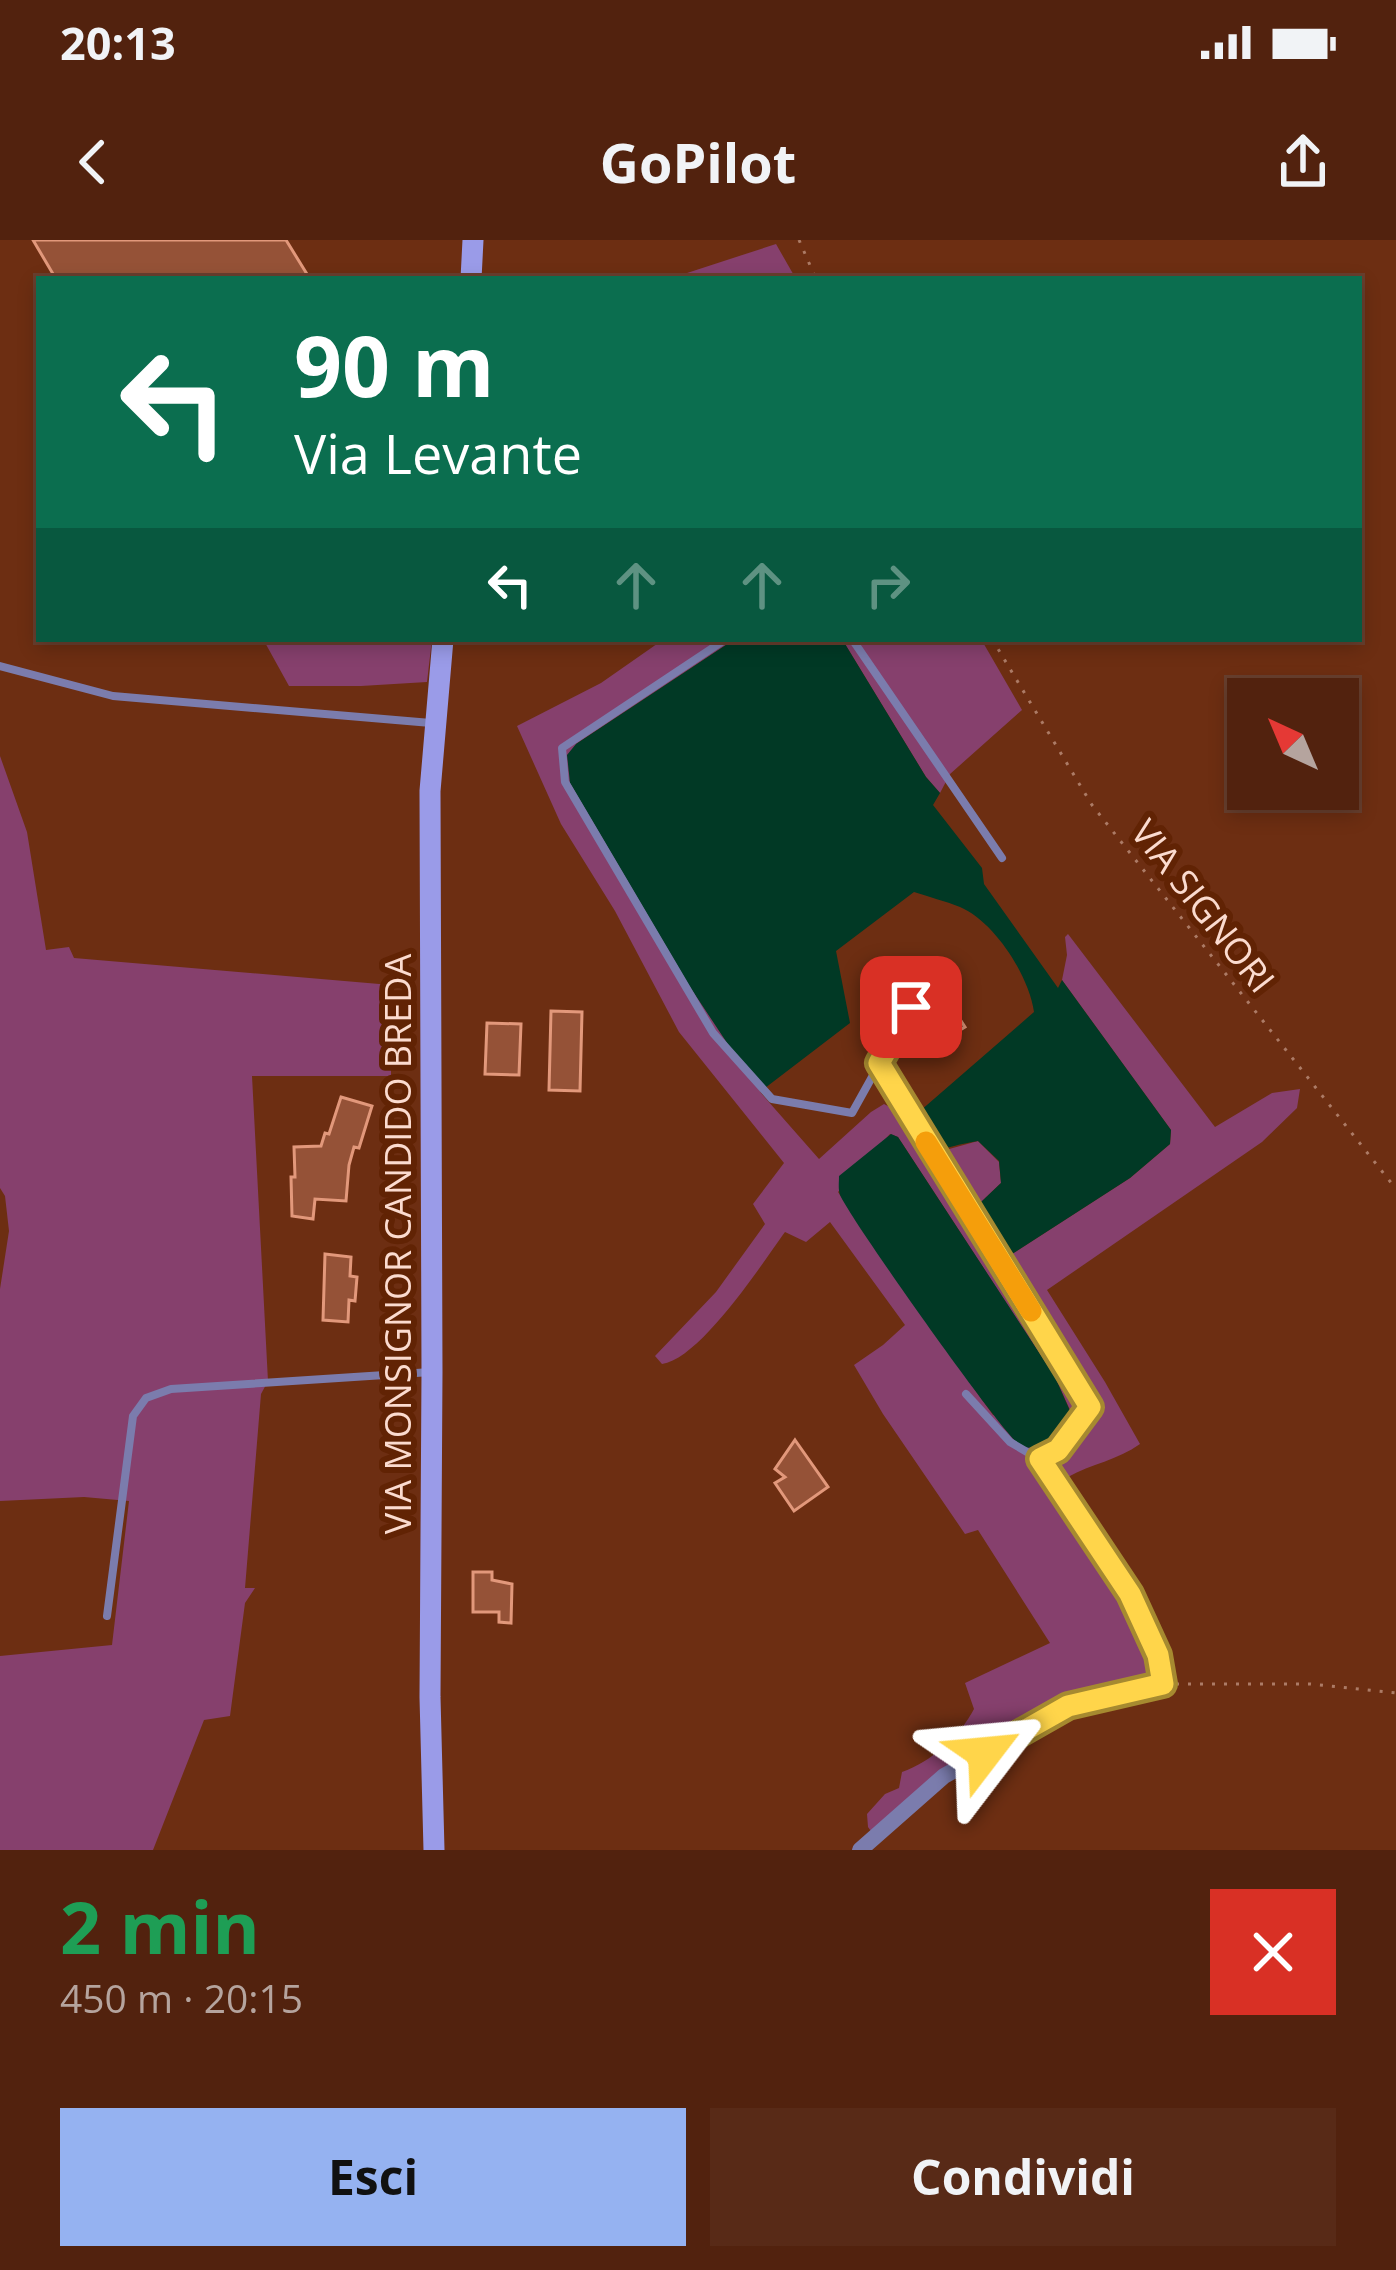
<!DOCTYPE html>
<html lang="it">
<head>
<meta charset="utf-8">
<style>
  :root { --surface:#52220e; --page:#582a17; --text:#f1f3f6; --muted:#b5a49e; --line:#683f2e; --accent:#95b2f1 }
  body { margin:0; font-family:"Open Sans",sans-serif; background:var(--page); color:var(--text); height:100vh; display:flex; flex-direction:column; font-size:45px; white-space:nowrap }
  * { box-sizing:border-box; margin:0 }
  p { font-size:39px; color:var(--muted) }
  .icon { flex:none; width:66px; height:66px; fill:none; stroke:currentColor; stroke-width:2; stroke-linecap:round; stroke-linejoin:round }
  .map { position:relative; height:1610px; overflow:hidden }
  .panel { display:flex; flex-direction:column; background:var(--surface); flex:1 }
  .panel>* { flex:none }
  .guide { position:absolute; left:36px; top:36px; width:1326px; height:366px; border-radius:0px; box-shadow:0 6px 18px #0003,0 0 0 3px var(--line); background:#0b6e4f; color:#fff; overflow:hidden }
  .needle { width:78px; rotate:316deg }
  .tools { position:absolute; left:1227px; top:438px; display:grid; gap:24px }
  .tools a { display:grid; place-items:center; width:132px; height:132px; border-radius:0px; background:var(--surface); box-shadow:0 6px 18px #0003,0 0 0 3px var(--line); font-size:60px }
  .pin { position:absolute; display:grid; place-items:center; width:102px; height:102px; color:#fff; margin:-51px; border-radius:24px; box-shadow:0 6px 18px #0006 }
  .me { position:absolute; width:132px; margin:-66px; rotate:61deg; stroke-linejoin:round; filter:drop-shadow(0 0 9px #0008) }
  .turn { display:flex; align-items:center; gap:42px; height:252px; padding:0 60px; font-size:54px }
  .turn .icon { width:156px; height:156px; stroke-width:2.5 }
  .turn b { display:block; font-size:84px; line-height:102px }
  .lanes { display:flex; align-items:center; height:114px; padding:0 60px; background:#0003; justify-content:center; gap:60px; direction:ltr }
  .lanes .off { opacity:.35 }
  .round { display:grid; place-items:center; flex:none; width:126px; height:126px; border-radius:0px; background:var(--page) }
  .summary { display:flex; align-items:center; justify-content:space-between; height:204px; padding:0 60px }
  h1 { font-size:72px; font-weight:700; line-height:90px; color:#1e9e55 }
  .primary-button { display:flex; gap:24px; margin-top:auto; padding:24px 60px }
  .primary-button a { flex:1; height:138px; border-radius:0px; background:var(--accent); color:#111; font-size:48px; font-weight:700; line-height:138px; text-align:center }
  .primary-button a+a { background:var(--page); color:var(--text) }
  .status { display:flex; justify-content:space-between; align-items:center; height:84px; padding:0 60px; background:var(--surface); direction:ltr }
  .status svg { height:33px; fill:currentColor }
  header { display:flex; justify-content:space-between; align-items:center; height:156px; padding:0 60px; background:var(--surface); font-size:54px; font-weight:700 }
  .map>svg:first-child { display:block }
  .green { fill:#86406d; fill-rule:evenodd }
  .water { fill:#013925 }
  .building { fill:#955237; stroke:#e2987b; stroke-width:3 }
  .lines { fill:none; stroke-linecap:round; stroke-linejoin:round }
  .path { stroke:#ac7b66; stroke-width:3; stroke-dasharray:3 9; stroke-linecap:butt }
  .service { stroke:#7b7cad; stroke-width:8 }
  .minor { stroke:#7b7cad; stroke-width:16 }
  .secondary { stroke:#9a9be8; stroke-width:21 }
  .route-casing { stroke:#a68a30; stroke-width:30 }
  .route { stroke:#ffd54a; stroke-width:21 }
  .slow { stroke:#f59e0b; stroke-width:21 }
  .labels { text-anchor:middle; stroke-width:12; stroke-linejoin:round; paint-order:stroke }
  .street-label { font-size:36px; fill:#fbdbcf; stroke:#612304 }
</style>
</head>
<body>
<div class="status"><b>20:13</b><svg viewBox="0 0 49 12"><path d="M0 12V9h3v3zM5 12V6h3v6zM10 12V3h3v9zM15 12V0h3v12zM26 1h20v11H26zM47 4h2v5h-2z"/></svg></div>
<header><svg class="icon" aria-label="back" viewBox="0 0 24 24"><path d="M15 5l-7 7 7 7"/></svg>GoPilot<svg class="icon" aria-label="share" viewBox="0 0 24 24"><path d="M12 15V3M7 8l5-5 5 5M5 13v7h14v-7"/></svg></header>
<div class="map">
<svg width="1396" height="1610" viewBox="0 0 1396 1610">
  <rect width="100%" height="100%" fill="#6d2e12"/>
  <path class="green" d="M776,4L796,39H686L684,34Z
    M263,399H432L427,442L361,446H289Z
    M664,399H735L576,504L761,853L819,919L871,872L884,864L912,879L942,911L978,901L999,922L1001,943L981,962L994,1011L1012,1014L1130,938L1170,904L1171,890L1062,740L1067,715L1065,697L1068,694L1215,887L1272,853L1300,849L1297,868L1262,902L1047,1050L1105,1142L1140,1204C1118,1220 1091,1224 1068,1237L1143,1366L1175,1440H1134L1037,1474L1005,1492L950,1528L873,1594L868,1587L867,1574L885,1554L899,1548L902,1532C931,1522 960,1496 974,1469L965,1443L1050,1403L978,1290L965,1294L883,1174L854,1125L883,1105L905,1085L830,982L806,1002L785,992C762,1024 700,1119 662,1124L655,1116L716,1052L765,984L753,964L784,923L679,792L615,671L561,584L517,486L601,443ZM890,894L898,897L1055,1137L1070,1170L1066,1183L993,1175L885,1023L838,952Z
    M842,399H981L1022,470L950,534L940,553L926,537Z
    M0,516L27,592L46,710L69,707L74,718L391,745V836H252L268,1141L261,1154L245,1348H255L245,1363L230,1476L204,1480L153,1610H0V1416L112,1405L129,1261L84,1257L0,1261V1049L9,991L5,956L0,948Z"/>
  <path class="water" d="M735,399H842L926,537L940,553L933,565L982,628L984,644L1058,748L1062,740L1171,890L1170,904L1130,938L1012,1014L994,1011L973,979L981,962L1001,943L999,921L978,901C933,908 942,920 912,878L1034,772C1029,736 995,682 960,667C945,661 929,657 914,652L836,711L850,783L765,848L737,818L690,747L570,543L567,515L576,504Z
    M891,894L898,897L1055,1137L1070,1171C1065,1185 1039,1215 1021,1206C1005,1198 851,980 840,955C838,948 839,944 839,936Z"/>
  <path class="building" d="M33,0H286L310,39H56Z
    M947,759L965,787L929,809L911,783Z
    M551,771L582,772L580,851L549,850Z
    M487,783L521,784L519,835L485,834Z
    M341,857L372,866L359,908L354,907L349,925L346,961L315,959L313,979L292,976L291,937H295L294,907L321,906L325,893L329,894Z
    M325,1014L351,1017L350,1036L357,1037L355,1061L349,1060L348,1082L323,1080Z
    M795,1200L828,1247L794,1271L775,1243L785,1237L775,1229Z
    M473,1332H492V1340L512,1344L511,1383L499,1382V1372H473Z"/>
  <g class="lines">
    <path class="path" d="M799,0L816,39
      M992,399L1092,565L1396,949
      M1176,1444H1310L1396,1453"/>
    <path class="service" d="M726,399L562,508L565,542L713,793L772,859L852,873L911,767
      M852,399L1002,618
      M0,426L113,456L431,483
      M880,824L1090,1167L1058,1210L1039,1219L1010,1202L966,1154
      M1039,1219L1129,1353
      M107,1376L133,1176L146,1158L171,1149L431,1132"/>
    <path class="minor" d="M860,1610L944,1536L1068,1467L1163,1444L1158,1415L1130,1354"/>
    <path class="secondary" d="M471,39L473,0
      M434,1610L430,1457L432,1132L430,551L443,399"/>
  </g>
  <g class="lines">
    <defs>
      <path id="route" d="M911,767L879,823L1090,1167L1058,1210L1040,1219L1130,1354L1158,1415L1163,1444L1068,1466L985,1513"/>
    </defs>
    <use href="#route" class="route-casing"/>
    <use href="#route" class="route"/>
    <path class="slow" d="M926,902L1031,1071"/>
  </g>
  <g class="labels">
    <g class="street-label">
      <text transform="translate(1203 666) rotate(52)" y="13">VIA SIGNORI</text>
      <text transform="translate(398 1004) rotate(-90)" y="13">VIA MONSIGNOR CANDIDO BREDA</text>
    </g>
  </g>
</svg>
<div class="tools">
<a><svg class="needle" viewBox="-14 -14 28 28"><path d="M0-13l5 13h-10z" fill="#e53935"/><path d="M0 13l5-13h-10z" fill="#b5a49e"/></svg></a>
</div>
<div class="pin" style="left:911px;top:767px;background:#d93025"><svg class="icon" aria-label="arrive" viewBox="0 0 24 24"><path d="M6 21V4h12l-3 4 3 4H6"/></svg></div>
<svg class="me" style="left:985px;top:1513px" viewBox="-20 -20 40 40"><path d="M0-17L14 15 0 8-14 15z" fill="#ffd54a" stroke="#fff" stroke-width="4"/></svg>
<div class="guide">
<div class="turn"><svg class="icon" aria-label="left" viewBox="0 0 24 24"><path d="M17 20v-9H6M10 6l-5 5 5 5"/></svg><div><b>90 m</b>Via Levante</div></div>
<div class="lanes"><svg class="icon" aria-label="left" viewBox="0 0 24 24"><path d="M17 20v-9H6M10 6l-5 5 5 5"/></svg><svg class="icon off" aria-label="ahead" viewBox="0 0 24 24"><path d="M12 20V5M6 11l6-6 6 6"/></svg><svg class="icon off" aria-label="ahead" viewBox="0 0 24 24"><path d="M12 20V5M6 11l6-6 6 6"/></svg><svg class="icon off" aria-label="right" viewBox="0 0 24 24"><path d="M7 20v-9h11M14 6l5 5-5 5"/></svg></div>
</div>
</div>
<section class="panel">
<div class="summary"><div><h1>2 min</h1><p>450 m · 20:15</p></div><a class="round" style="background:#d93025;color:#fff"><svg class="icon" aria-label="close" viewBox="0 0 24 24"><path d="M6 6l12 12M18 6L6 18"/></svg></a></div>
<div class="primary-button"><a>Esci</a><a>Condividi</a></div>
</section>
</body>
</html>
